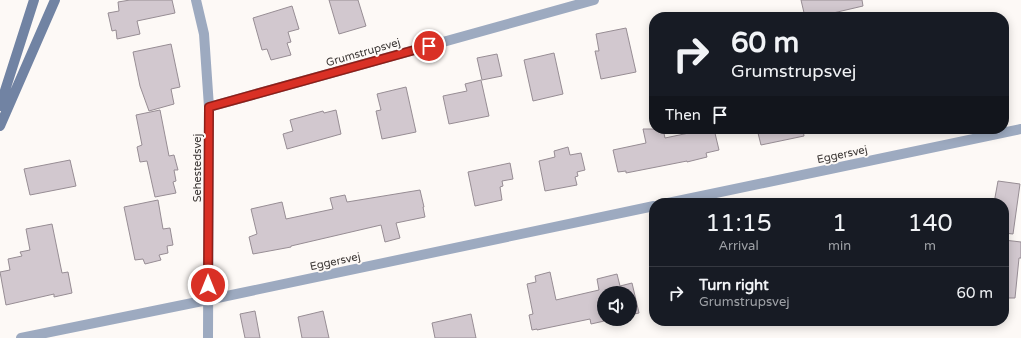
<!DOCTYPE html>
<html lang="en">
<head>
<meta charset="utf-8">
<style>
  :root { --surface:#171b24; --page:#242831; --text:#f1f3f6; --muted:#9ea1a6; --line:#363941 }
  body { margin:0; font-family:"Varela Round",sans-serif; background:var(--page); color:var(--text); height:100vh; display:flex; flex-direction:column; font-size:15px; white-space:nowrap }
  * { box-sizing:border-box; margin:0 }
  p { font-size:13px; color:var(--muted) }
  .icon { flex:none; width:22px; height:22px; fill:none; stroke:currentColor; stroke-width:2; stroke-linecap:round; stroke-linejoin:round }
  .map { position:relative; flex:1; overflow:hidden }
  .details { position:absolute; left:649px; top:198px; width:360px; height:128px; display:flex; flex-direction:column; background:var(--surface); border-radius:16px; box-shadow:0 2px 10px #0003 }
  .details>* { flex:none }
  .guide { position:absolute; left:649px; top:12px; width:360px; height:122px; border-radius:16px; box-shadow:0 2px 10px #0003; background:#171b24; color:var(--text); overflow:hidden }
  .buttons { position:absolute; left:597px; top:286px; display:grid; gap:8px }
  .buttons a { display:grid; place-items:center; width:40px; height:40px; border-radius:50%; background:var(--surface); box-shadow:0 2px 10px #0003; font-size:20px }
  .pin { position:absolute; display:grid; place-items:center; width:34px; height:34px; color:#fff; margin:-17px; border:2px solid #fff; border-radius:50%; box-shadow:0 1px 4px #0007 }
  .me { position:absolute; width:44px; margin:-22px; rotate:0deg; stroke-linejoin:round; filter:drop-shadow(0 0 3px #0008) }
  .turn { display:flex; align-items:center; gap:14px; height:84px; padding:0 16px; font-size:18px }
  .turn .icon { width:52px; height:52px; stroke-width:2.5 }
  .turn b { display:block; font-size:28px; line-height:34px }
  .then { display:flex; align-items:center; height:38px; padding:0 16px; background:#0003; gap:8px; font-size:15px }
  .eta { display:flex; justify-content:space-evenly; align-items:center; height:68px; text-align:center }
  .eta b { font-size:24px; font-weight:600; line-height:28px }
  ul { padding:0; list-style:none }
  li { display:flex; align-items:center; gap:12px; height:52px; padding:0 16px; border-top:1px solid var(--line) }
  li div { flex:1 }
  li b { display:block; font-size:15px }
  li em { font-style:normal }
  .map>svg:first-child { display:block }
  .building { fill:#d2c8cf; stroke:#978d94 }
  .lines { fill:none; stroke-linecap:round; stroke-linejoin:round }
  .street { stroke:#9daac0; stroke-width:10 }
  .secondary { stroke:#7183a3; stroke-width:10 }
  .route-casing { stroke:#8d1f18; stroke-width:10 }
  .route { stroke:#d93025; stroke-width:7 }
  .labels { text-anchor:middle; stroke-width:4; stroke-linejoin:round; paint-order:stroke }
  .street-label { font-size:11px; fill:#3a3533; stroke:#fdf9f6 }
</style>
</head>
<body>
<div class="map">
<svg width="1021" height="338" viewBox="0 0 1021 338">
  <rect width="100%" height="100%" fill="#fdf9f6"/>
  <path class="building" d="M130,0H172L175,13L137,21L140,34L117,39L116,30L112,31L108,13L119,11L118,2Z
    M329,0H358L366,26L339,34Z
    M801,0H862L863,6L816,17H805Z
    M292,6L299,29L288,32L291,42L287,43L291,55L271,60L267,49L262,50L253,18Z
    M626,28L636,72L601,79L595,51H599L596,34Z
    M171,44L180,87L171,89L174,104L149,111L140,86L133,52Z
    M554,53L563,94L533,101L524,60Z
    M497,54L502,76L482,80L477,58Z
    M481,80L489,116L449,124L443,96L467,91L465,84Z
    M406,87L416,132L382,139L376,111L381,110L377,94Z
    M160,110L169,156L174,155L178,170H174L176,181L173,182L176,193L155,197L147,161L140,162L137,147L142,145L136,115Z
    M336,110L341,134L287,149L283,134L293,131L290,120L323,111L324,113Z
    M643,129H663L665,138L708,129H714L719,150L706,153L707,157L687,162V161L626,173V171L618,172L613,150L646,143Z
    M757,129H803L804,136L761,145Z
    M568,147L570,155L581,153L585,170L577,172L578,176L575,177L577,185L545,191L539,161L555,157L554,151Z
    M70,160L76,186L30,195L24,169Z
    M510,163L513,179L502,181L503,186L500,187L502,200L475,206L468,172Z
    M998,181L1020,184L1013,234L1004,233V203H994Z
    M420,190L424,207H423L425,217L396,223L400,238L385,242L381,225L291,246V247L253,254L249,237L257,234L251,209L282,202L286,219L333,209L330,198L345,195L347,202Z
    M158,200L163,229L170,228L173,245L167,246L168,253L159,255L161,260L145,264L143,259L135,260L124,207Z
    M52,224L62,273L68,272L72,293L54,297V294L6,305L0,272L10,270L8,259L22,256L20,252L30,250L26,229Z
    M1004,240L1021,242V258H1019L1015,298H1004Z
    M550,272L556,300L599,290L597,279L617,274L620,286L632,283L639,313L630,315V293H604V319H613L591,324L590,319L537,330V329L532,330L529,315L533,314L527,284L536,282L535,276Z
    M255,311L260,338H245L240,314Z
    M323,311L329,338H302L298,317Z
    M471,314L476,338H435L432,323Z"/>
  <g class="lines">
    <path class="street" d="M196,0L204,34L209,107L208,338
      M209,107L594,0
      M668,203L1021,129
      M21,338L222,297L654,206"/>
    <path class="secondary" d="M0,106L34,0
      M0,126L55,0"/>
  </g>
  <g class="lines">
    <defs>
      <path id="route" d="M208,285L209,107L429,46"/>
    </defs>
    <use href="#route" class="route-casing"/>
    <use href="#route" class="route"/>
  </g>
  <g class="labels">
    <g class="street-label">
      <text transform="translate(363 52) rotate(-16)" y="4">Grumstrupsvej</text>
      <text transform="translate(842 154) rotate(-12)" y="4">Eggersvej</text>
      <text transform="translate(197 168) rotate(-90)" y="4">Sehestedsvej</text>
      <text transform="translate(335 261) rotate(-12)" y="4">Eggersvej</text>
    </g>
  </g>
</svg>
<div class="buttons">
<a><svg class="icon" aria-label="sound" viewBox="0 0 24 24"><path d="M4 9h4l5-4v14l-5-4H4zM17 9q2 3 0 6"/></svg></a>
</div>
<div class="pin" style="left:429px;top:46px;background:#d93025"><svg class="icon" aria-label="arrive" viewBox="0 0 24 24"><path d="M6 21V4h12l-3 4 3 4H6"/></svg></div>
<svg class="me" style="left:208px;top:285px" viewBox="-20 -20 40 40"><circle r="17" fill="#d93025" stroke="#fff" stroke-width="3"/><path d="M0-11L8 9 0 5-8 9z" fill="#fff"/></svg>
<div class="guide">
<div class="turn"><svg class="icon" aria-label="right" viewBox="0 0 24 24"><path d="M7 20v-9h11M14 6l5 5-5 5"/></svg><div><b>60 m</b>Grumstrupsvej</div></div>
<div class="then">Then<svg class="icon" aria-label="arrive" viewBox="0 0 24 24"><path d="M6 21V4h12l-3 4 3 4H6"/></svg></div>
</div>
<section class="details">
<div class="eta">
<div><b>11:15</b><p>Arrival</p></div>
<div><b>1</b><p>min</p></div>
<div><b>140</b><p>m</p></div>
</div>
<ul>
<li><svg class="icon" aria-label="right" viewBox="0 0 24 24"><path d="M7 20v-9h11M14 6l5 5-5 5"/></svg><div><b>Turn right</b><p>Grumstrupsvej</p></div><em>60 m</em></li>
</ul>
</section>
</div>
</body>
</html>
